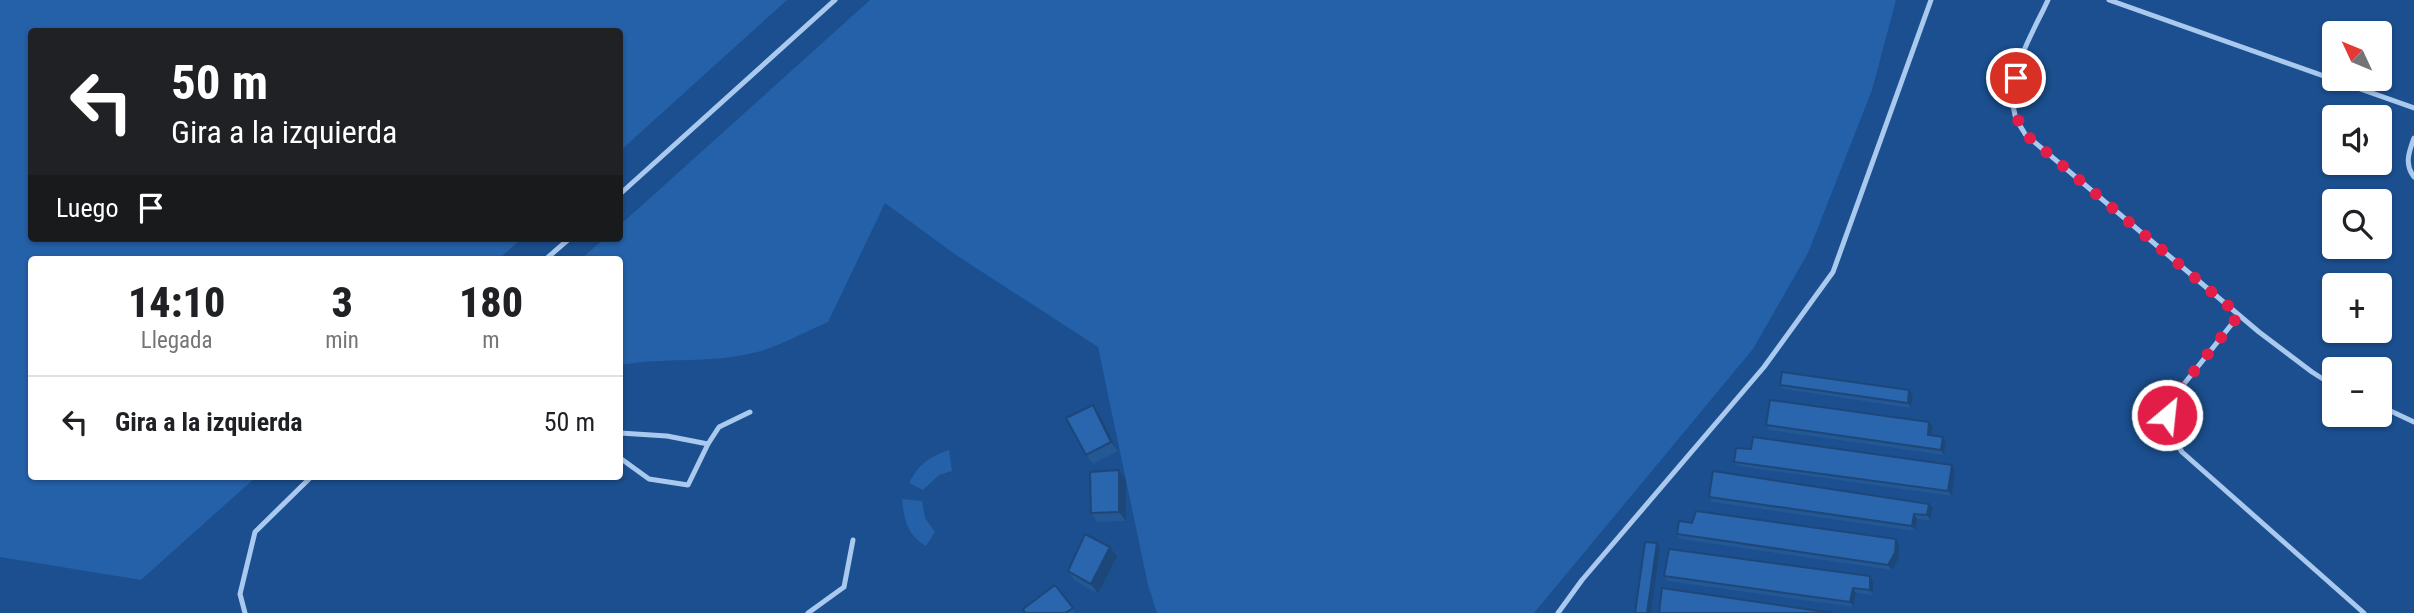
<!DOCTYPE html>
<html lang="es">
<head>
<meta charset="utf-8">
<style>
  :root { --surface:#fff; --page:#f6f6f6; --text:#202124; --muted:#757577; --line:#e0e0e0 }
  body { margin:0; font-family:"Roboto Condensed",sans-serif; background:var(--page); color:var(--text); height:100vh; display:flex; flex-direction:column; font-size:26px; white-space:nowrap }
  * { box-sizing:border-box; margin:0 }
  p { font-size:23px; color:var(--muted) }
  .icon { flex:none; width:38px; height:38px; fill:none; stroke:currentColor; stroke-width:2; stroke-linecap:round; stroke-linejoin:round }
  .map { position:relative; flex:1; overflow:hidden }
  .side { position:absolute; left:28px; top:256px; width:595px; height:224px; display:flex; flex-direction:column; background:var(--surface); border-radius:7px; box-shadow:0 2px 5px #0004 }
  .side>* { flex:none }
  .banner { position:absolute; left:28px; top:28px; width:595px; height:214px; border-radius:7px; box-shadow:0 2px 5px #0004; background:#202124; color:#fff; overflow:hidden }
  .needle { width:46px; rotate:314deg }
  .fabs { position:absolute; left:2322px; top:21px; display:grid; gap:14px }
  .fabs a { display:grid; place-items:center; width:70px; height:70px; border-radius:7px; background:var(--surface); box-shadow:0 2px 5px #0004; font-size:35px }
  .pin { position:absolute; display:grid; place-items:center; width:60px; height:60px; color:#fff; margin:-30px; border:4px solid #fff; border-radius:50%; box-shadow:0 2px 7px #0007 }
  .me { position:absolute; width:77px; margin:-38px; rotate:28deg; stroke-linejoin:round; filter:drop-shadow(0 0 5px #0008) }
  .turn { display:flex; align-items:center; gap:24px; height:147px; padding:0 28px; font-size:32px }
  .turn .icon { width:91px; height:91px; stroke-width:2.5 }
  .turn b { display:block; font-size:49px; line-height:60px }
  .then { display:flex; align-items:center; height:66px; padding:0 28px; background:#0003; gap:14px; font-size:26px }
  .eta { display:flex; justify-content:space-evenly; align-items:center; height:119px; text-align:center }
  .eta b { font-size:42px; font-weight:800; line-height:49px }
  ul { padding:0; list-style:none }
  li { display:flex; align-items:center; gap:21px; height:91px; padding:0 28px; border-top:2px solid var(--line) }
  li div { flex:1 }
  li b { display:block; font-size:26px }
  li em { font-style:normal }
  .map>svg:first-child { display:block }
  .green { fill:#2461a8 }
  .lines { fill:none; stroke-linecap:round; stroke-linejoin:round }
  .lane { stroke:#a9c9ee; stroke-width:5 }
  .wall { fill:#245895 }
  .shaded-wall { fill:#1d4779 }
  .building { fill:#2a66ad; stroke:#1d4779; stroke-width:2 }
  .route { stroke:#e11d48; stroke-width:12; stroke-dasharray:0 21.6 }
</style>
</head>
<body>
<div class="map">
<svg width="2414" height="613" viewBox="0 0 2414 613">
  <rect width="100%" height="100%" fill="#1b4f8f"/>
  <path class="green" d="M0,0H787L620,151V32H32V238H522L499,259H32V476H257L141,580L0,557Z
    M870,0H1896L1872,90L1808,253L1753,349L1534,613H1157L1148,585L1098,347L956,255L885,203L828,322C804,332 779,347 753,353C709,364 664,357 620,365V259H581L605,238H620V225Z
    M949,450L952,471L939,475L923,490L909,483C919,464 929,457 949,450Z
    M902,499L922,501L925,518L935,532L926,546C907,535 904,519 902,499Z"/>
  <g class="lines">
    <path class="lane" d="M2048,0C2033,33 2004,77 2015,115C2016,121 2022,128 2025,134L2259,332L2312,372L2334,386
      M2109,0L2414,108
      M2414,138C2409,152 2404,164 2414,177
      M620,194L835,0
      M546,259L570,238
      M2239,315L2172,399C2165,423 2168,431 2182,452L2364,613
      M2380,406L2414,422
      M620,433L667,436L708,444
      M620,458L649,479L688,485L708,444L719,427L750,412
      M245,613L240,594L255,532L312,476
      M808,613L844,587L853,540
      M1558,613L1582,580L1764,367L1833,272L1931,0"/>
  </g>
  <path class="wall" d="M1780,385L1909,390L1913,395L1911,408L1784,389Z
    M1100,415L1118,451L1093,464L1086,455Z
    M1766,425L1933,427L1932,436L1946,442L1944,455L1769,430Z
    M1734,462L1955,470L1952,496L1738,466Z
    M1126,480V521L1097,522L1091,513Z
    M1709,497L1933,508L1930,520L1917,519L1916,531L1712,502Z
    M1692,523L1899,544V558L1892,570L1680,539L1677,534Z
    M1117,557L1098,594L1074,580L1068,571Z
    M1664,576H1870L1873,581V595L1856,593L1853,607L1668,581Z
    M1055,585L1076,613H1025Z"/>
  <path class="shaded-wall" d="M1909,390L1913,395L1911,408L1908,403Z
    M1093,405L1100,415L1118,451L1111,442Z
    M1929,422L1933,427L1931,440L1928,435Z
    M1943,437L1946,442L1944,455L1941,450Z
    M1952,465L1955,470L1952,496L1948,491Z
    M1119,470L1126,480V521L1119,512Z
    M1929,504L1933,508L1930,520L1927,515Z
    M1914,514L1917,519L1916,531L1912,526Z
    M1896,539L1899,544V558L1892,570L1888,565Z
    M1657,543L1660,548L1651,613H1647Z
    M1110,547L1117,557L1098,594L1091,584Z
    M1870,576L1873,581V595L1870,590Z
    M1853,588L1856,593L1853,607L1850,602Z"/>
  <path class="building" d="M1782,372L1909,390L1908,403L1780,385Z
    M1770,400L1929,422L1928,435L1943,437L1941,450L1766,425Z
    M1093,405L1111,442L1086,455L1066,418Z
    M1753,437L1952,465L1948,491L1734,462L1736,448L1751,449Z
    M1119,470V512L1091,513L1090,472Z
    M1713,471L1929,504L1927,515L1914,514L1912,526L1709,497Z
    M1696,511L1896,539L1895,553L1888,565L1677,534L1679,521L1692,523Z
    M1085,534L1110,547L1091,584L1068,571Z
    M1645,542L1657,543L1647,613H1635Z
    M1669,549L1870,576V590L1853,588L1850,602L1664,576Z
    M1055,585L1073,608L1065,613H1025L1023,609Z
    M1662,588L1833,613H1659Z"/>
  <g class="lines">
    <path class="route" d="M2016,78C2011,100 2014,115 2025,134L2239,315L2172,399L2167,415"/>
  </g>
</svg>
<div class="fabs">
<a><svg class="needle" viewBox="-14 -14 28 28"><path d="M0-13l5 13h-10z" fill="#e53935"/><path d="M0 13l5-13h-10z" fill="#757577"/></svg></a>
<a><svg class="icon" aria-label="sound" viewBox="0 0 24 24"><path d="M4 9h4l5-4v14l-5-4H4zM17 9q2 3 0 6"/></svg></a>
<a><svg class="icon" aria-label="search" viewBox="0 0 24 24"><circle cx="10" cy="10" r="6"/><path d="M15 15l6 6"/></svg></a>
<a>+</a>
<a>−</a>
</div>
<div class="pin" style="left:2016px;top:78px;background:#d93025"><svg class="icon" aria-label="arrive" viewBox="0 0 24 24"><path d="M6 21V4h12l-3 4 3 4H6"/></svg></div>
<svg class="me" style="left:2167px;top:415px" viewBox="-20 -20 40 40"><circle r="17" fill="#e11d48" stroke="#fff" stroke-width="3"/><path d="M0-11L8 9 0 5-8 9z" fill="#fff"/></svg>
<div class="banner">
<div class="turn"><svg class="icon" aria-label="left" viewBox="0 0 24 24"><path d="M17 20v-9H6M10 6l-5 5 5 5"/></svg><div><b>50 m</b>Gira a la izquierda</div></div>
<div class="then">Luego<svg class="icon" aria-label="arrive" viewBox="0 0 24 24"><path d="M6 21V4h12l-3 4 3 4H6"/></svg></div>
</div>
<section class="side">
<div class="eta">
<div><b>14:10</b><p>Llegada</p></div>
<div><b>3</b><p>min</p></div>
<div><b>180</b><p>m</p></div>
</div>
<ul>
<li><svg class="icon" aria-label="left" viewBox="0 0 24 24"><path d="M17 20v-9H6M10 6l-5 5 5 5"/></svg><div><b>Gira a la izquierda</b></div><em>50 m</em></li>
</ul>
</section>
</div>
</body>
</html>
